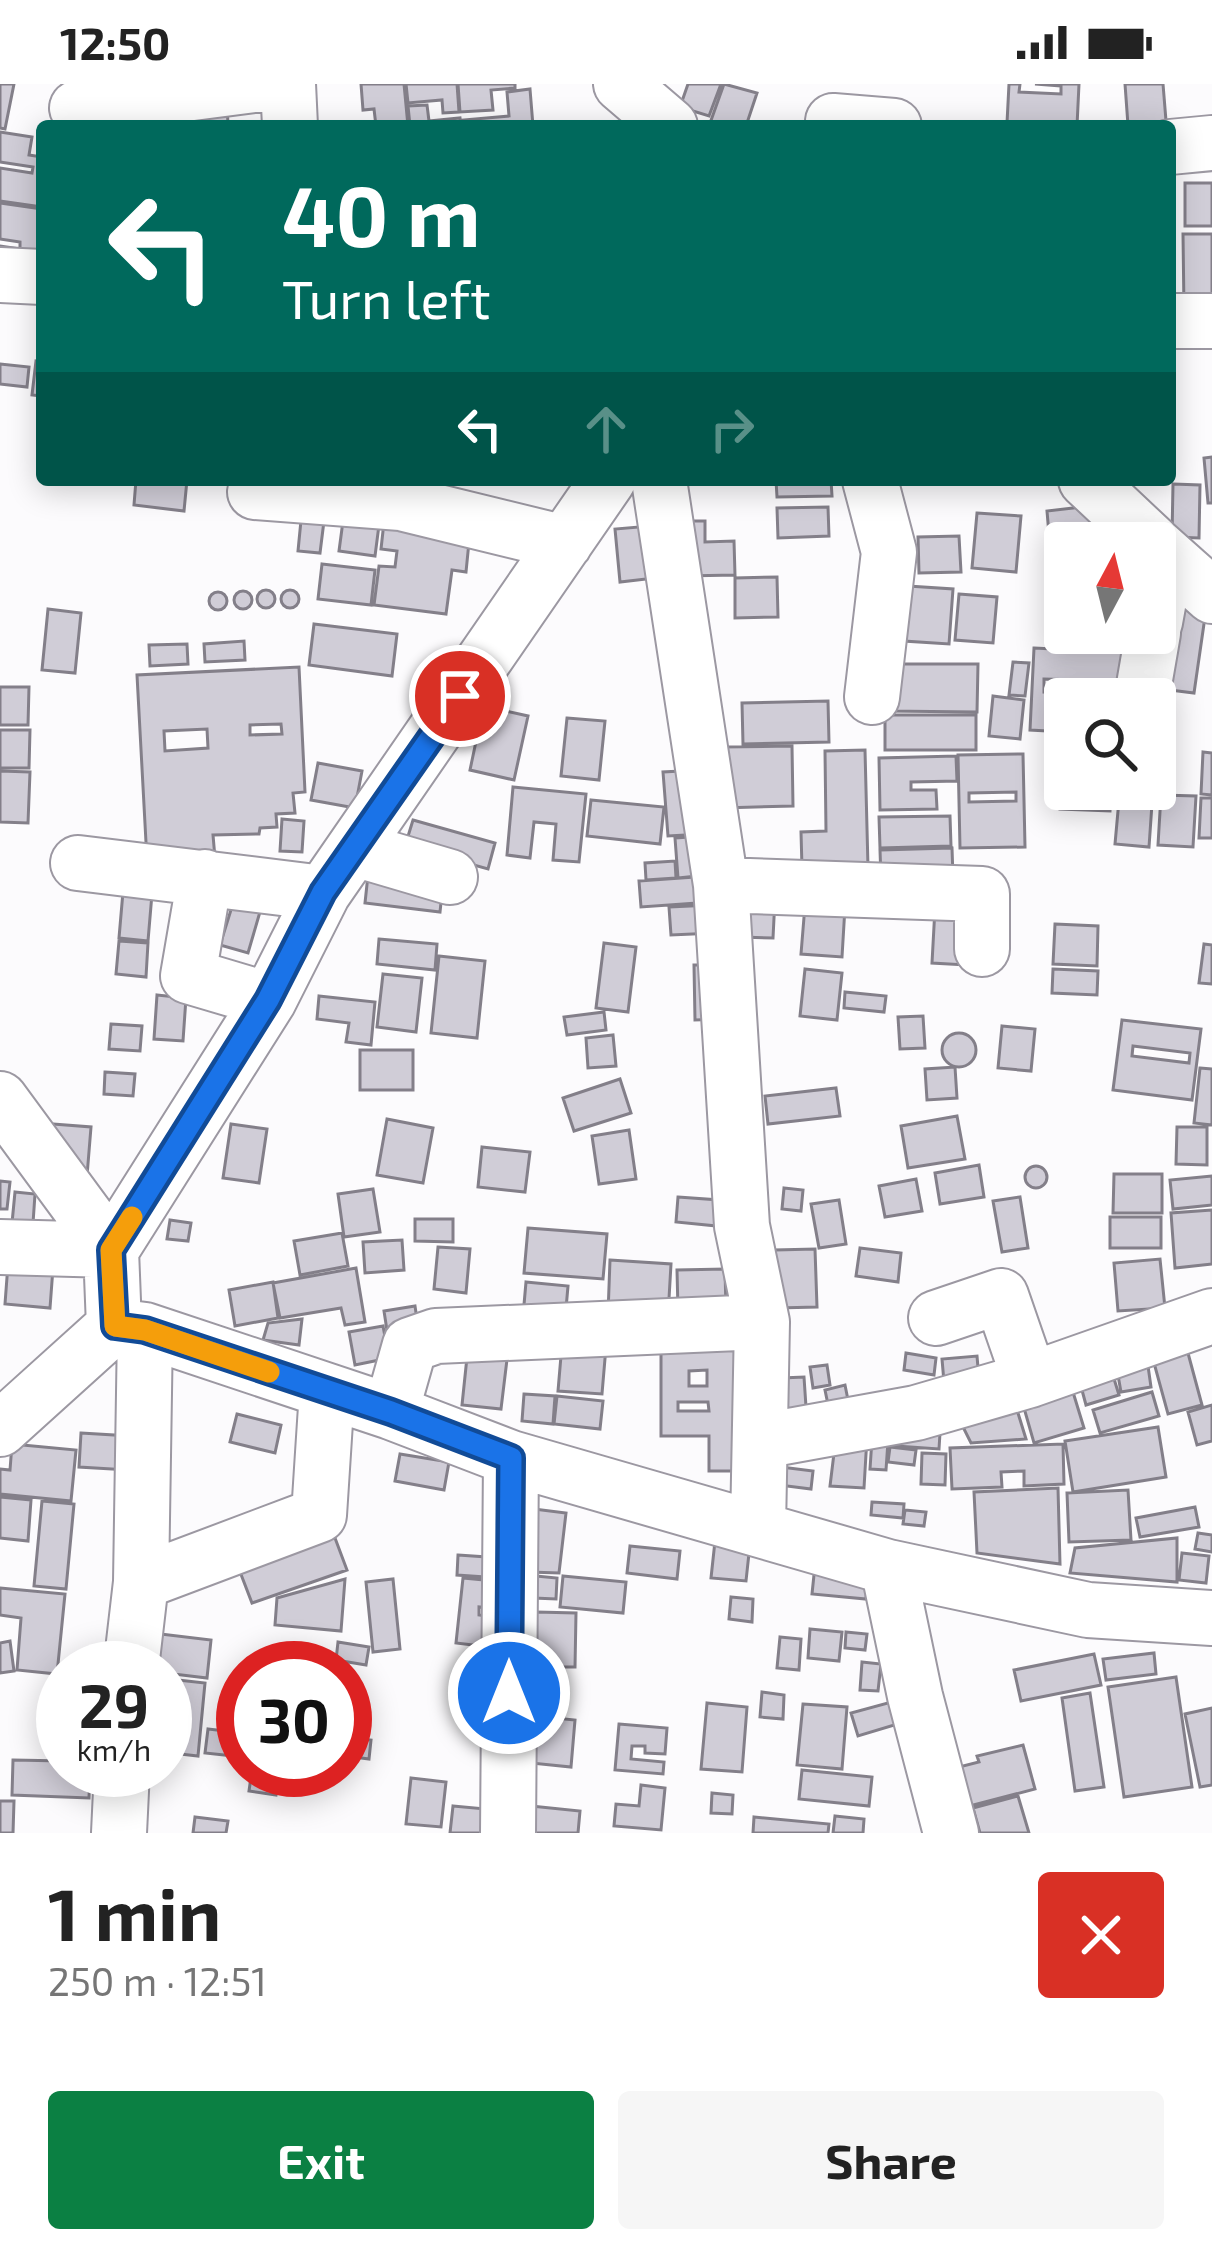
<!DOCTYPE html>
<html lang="en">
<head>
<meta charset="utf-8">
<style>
  :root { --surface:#fff; --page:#f6f6f6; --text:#222; --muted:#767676; --accent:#0b8043 }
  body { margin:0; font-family:"Exo 2",sans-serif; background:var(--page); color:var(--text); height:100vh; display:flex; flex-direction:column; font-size:45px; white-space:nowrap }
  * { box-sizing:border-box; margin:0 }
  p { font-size:39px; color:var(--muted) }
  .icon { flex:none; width:66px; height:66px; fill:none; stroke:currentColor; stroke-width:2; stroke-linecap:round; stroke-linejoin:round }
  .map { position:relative; height:1749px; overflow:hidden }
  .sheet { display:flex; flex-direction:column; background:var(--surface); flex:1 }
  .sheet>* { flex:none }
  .hud { position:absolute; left:36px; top:36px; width:1140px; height:366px; border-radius:12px; box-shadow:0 6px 30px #0003; background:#00695c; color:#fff; overflow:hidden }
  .needle { width:78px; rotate:7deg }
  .buttons { position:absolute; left:1044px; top:438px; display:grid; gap:24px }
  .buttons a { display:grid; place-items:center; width:132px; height:132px; border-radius:12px; background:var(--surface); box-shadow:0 6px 30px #0003; font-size:60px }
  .speed { position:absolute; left:36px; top:1557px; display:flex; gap:24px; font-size:60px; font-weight:700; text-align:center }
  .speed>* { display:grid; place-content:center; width:156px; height:156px; border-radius:50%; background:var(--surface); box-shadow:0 6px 30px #0003; line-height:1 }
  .speed small { font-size:30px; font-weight:400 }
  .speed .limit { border:18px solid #d22; background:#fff; color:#111 }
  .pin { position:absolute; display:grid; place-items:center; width:102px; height:102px; color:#fff; margin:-51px; border:6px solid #fff; border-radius:50%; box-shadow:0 3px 12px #0007 }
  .me { position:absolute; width:132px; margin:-66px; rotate:0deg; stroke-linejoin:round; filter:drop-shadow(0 0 9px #0008) }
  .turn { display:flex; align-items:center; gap:42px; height:252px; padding:0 48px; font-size:54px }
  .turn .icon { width:156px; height:156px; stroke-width:2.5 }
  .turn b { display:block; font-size:84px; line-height:102px }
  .lanes { display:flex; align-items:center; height:114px; padding:0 48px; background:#0003; justify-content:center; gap:60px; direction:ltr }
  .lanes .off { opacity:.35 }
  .round { display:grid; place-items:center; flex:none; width:126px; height:126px; border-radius:12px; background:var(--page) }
  .summary { display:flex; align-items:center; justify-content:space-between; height:204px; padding:0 48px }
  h1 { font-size:72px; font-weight:700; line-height:90px }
  .cta { display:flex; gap:24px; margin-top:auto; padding:24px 48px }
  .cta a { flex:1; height:138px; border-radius:12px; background:var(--accent); color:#fff; font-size:48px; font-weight:700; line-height:138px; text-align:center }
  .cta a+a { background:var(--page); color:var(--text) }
  .status { display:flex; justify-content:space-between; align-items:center; height:84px; padding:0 60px; background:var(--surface); direction:ltr }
  .status svg { height:33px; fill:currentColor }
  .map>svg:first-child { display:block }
  .building { fill:#d0cdd7; stroke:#837f89; stroke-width:3; fill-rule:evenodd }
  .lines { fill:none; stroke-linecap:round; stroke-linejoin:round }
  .minor-casing { stroke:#9c98a2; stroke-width:58 }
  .minor { stroke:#fff; stroke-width:54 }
  .route-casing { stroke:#114b97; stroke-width:30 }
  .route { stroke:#1a73e8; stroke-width:21 }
  .slow { stroke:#f59e0b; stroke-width:21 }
</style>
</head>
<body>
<div class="status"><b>12:50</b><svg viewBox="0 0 49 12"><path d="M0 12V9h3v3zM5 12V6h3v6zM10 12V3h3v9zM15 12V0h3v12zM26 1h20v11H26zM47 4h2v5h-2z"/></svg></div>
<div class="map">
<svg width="1212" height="1749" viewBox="0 0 1212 1749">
  <rect width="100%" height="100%" fill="#fcfbfd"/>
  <path class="building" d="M0,0H14L5,45L0,44Z
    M361,0H404L408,42H376L374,25L363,26Z
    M406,0H457L459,28L443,29L442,16L408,19Z
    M458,0H515V4L491,6L493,26L460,28Z
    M688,0H721L709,32L680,23Z
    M724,0L757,9L746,42H709Z
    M1009,0H1020L1019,8L1061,10V2L1035,0H1079L1077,42L1007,39Z
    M1125,0H1163L1166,37L1128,41Z
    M530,5L533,42H464L463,36L509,32L507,8Z
    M227,17L228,42H196L195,18Z
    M427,21L429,37L460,34L461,42H410L408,22Z
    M0,48L32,53L29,71L42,73V123L0,117V84L32,89L33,83L0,78Z
    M1185,99H1212V142H1185Z
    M0,119L42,125V185L0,178V162L20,165V158L0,155Z
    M1183,150H1212V226H1184Z
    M36,277L42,278V312L32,311Z
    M0,280L29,283L27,303L0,300Z
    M1212,373V419H1208L1204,374Z
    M136,396H187L184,427L134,421Z
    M776,396H831L832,412L777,413Z
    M1173,400L1200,401L1199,454L1172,453Z
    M1099,421L1103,459H1065V472L1051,474L1047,427Z
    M828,423L829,452L778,454L777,424Z
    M302,426L325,429L320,469L298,467Z
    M977,429L1021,432L1016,488L972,484Z
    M343,437L379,441L375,472L339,467Z
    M681,437H705V458L734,457L735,491L683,492Z
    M384,438L470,448L466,488L452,486L446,530L374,521L379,482L395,483L397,467L381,465Z
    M650,442L655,494L620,498L615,445Z
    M959,452L961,488L919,489L918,453Z
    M322,480L375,486L371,521L318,515Z
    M1055,480H1065V549H1142V563L1051,559Z
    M777,493L778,533L735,534V494Z
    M908,502L953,505L949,560L904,557Z
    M281 515a9 9 0 1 1 18 0a9 9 0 1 1-18 0Z
    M257 515a9 9 0 1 1 18 0a9 9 0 1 1-18 0Z
    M234 516a9 9 0 1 1 18 0a9 9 0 1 1-18 0Z
    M209 517a9 9 0 1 1 18 0a9 9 0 1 1-18 0Z
    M959,510L997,513L993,559L955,556Z
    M1167,513L1207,519L1194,609L1154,604Z
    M48,525L81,529L75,589L42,586Z
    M314,540L397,550L392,592L309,581Z
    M244,557L245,576L205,578L204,560Z
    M187,560L188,580L150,582L149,561Z
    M1034,564L1132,569L1130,615H1065V648L1030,646ZM1044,595L1104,597L1103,611L1044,608Z
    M1013,578L1029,579L1025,612L1009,611Z
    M886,580H978L977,628L886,627Z
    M299,583L305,708L293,709L295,729L276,730L277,743L260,744L259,750L213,751L215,774L147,777L137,591ZM281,640L282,650L250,651V641ZM207,645L208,664L165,667L164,647Z
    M0,603H29L28,641H0Z
    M993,612L1024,616L1020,655L989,652Z
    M828,617L829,658L743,660L742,619Z
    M470,619L528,632L514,696L470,686L478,648L464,645Z
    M885,631H976V666H885Z
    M567,634L605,637L599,696L561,692Z
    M0,646H30L29,684H0Z
    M792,662L793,722L722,724L721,663Z
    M865,666L868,783L802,784L801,748L826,747L825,667Z
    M1203,668L1212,669V711L1201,710Z
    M1023,670L1025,763L960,764L958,671ZM1016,708V717L969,718V709Z
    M956,672L957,697L911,698V706H936L937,725L880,726L879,674Z
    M318,679L362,687L355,724L311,716Z
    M699,686L703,750L668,752L663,688Z
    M0,687L30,688L28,739L0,738Z
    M1061,692H1065V705H1111L1110,727L1060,725Z
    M513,703L586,710L579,778L553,776L556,740L534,738L530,774L507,771Z
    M1120,705H1153L1149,763L1115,760Z
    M1161,711L1196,712L1193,763L1158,761Z
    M1201,714H1212V754H1199Z
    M591,716L664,723L660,760L587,752Z
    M950,732L951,762L880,764L879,733Z
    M282,735L304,737L302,768L280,767Z
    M413,736L495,759L488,785L405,762Z
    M704,752L707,791L678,794L675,754Z
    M952,764L953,793L881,795L880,766Z
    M675,777L676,794L646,796L645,779Z
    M368,791L443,800L440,828L365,819Z
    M709,792L711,818L641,823L639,797Z
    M124,796L153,798L148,857L119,854Z
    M235,813L262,821L248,869L220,861Z
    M741,813L775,814L773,854L740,853Z
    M712,821L714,849L671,851L669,823Z
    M805,821L845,823L842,873L801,870Z
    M935,824L969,826L966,881L932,879Z
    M1055,840L1098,842L1097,882L1053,880Z
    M379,855L437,860L435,886L377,880Z
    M119,857L148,859L146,893L116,890Z
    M604,859L636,863L628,928L596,924Z
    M1204,860L1212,861V900L1199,899Z
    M439,872L485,877L477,954L431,949Z
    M694,881H724L725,935L695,936Z
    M805,885L842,889L837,936L800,932Z
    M1053,885L1098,887L1097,911L1052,909Z
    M383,890L422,894L416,948L377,943Z
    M845,908L886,912L884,928L844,924Z
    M157,911L186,914L183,957L154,955Z
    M319,912L375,918L371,961L346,958L349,939L317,935Z
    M604,928L606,946L567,951L564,933Z
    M923,932L925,964L900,965L898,933Z
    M1122,936L1201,945L1192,1016L1113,1006ZM1133,962L1190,969L1189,979L1132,972Z
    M111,940L142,942L140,967L109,965Z
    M1002,942L1035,945L1031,987L998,984Z
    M942 966a17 17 0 1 1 34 0a17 17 0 1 1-34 0Z
    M613,951L616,982L588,984L586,954Z
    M360,966H413V1006H360Z
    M955,983L957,1014L927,1016L925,985Z
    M1200,984L1212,985V1041L1194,1039Z
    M105,988L135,990L133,1012L104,1010Z
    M620,995L631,1029L574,1047L563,1014Z
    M836,1004L840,1032L768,1040L765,1012Z
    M957,1032L965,1075L908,1084L901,1042Z
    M387,1035L433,1044L423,1099L377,1091Z
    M53,1040L91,1043L87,1092L51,1065Z
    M231,1040L267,1045L259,1099L223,1094Z
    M1177,1043H1207V1081L1176,1080Z
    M629,1046L636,1095L599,1100L592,1052Z
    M482,1063L530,1068L525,1108L478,1103Z
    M979,1081L984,1113L940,1120L935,1089Z
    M1025 1093a11 11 0 1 1 22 0a11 11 0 1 1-22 0Z
    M1114,1090H1162V1129H1113Z
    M1212,1092V1121L1173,1125L1170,1096Z
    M916,1095L922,1127L885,1133L879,1102Z
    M0,1097L10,1098L7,1125H0Z
    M784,1104L803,1106L801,1127L782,1125Z
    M373,1105L380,1148L344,1153L338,1110Z
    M15,1108L35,1110L32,1154L12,1139Z
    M678,1113L719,1116L717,1142L676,1138Z
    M1020,1113L1028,1164L1002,1168L993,1117Z
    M839,1116L846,1160L819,1164L811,1120Z
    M1212,1126V1180L1175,1184L1171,1129Z
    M1110,1133H1161V1164H1110Z
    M415,1135H453V1158L415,1157Z
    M170,1136L191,1139L188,1157L167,1155Z
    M528,1144L607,1150L603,1195L524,1189Z
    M342,1149L348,1182L300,1191L294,1157Z
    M402,1156L404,1186L365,1189L363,1158Z
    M438,1163L470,1165L466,1209L434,1205Z
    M860,1164L901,1169L898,1198L856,1192Z
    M815,1165L817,1223L777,1224L775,1166Z
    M1160,1175L1165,1224L1118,1227L1114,1179Z
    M610,1176L671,1180L668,1232L608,1230Z
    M8,1180L53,1184L50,1224L5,1220Z
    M356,1184L365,1238L345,1241L341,1224L280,1234L273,1199Z
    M725,1185L726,1226H678L677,1186Z
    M273,1198L278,1234L235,1242L229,1206Z
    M526,1198L568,1202L565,1236L523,1232Z
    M415,1222L419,1249L388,1253L384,1227Z
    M302,1235L299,1261L263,1256L268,1239Z
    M383,1242L389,1274L355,1281L349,1248Z
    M469,1254L509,1259L501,1325L462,1321Z
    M1185,1258L1202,1321L1168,1330L1151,1268Z
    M562,1260L606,1263L602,1310L558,1307Z
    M661,1263L741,1264L740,1387H709V1352H661ZM707,1286V1302H689V1287ZM678,1318H708L709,1327H678Z
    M906,1269L936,1274L934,1291L904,1286Z
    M977,1272L980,1307L945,1310L942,1275Z
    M1147,1275L1151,1303L1121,1308L1116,1280Z
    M827,1281L830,1301L813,1304L810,1283Z
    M1111,1285L1119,1311L1086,1321L1079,1295Z
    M804,1293L807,1338L785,1340L782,1294Z
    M1069,1295L1084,1344L1034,1359L1020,1310Z
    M845,1301L851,1331L831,1335L825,1306Z
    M1152,1308L1159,1332L1100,1349L1093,1326Z
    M524,1310L555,1312L553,1340L522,1337Z
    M557,1312L603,1317L600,1345L554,1340Z
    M1013,1313L1026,1355L971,1359L956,1329Z
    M1212,1321V1357L1197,1361L1188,1328Z
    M237,1330L281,1341L275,1369L230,1358Z
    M1158,1343L1166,1393L1073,1408L1065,1357Z
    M896,1347L940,1349L939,1365L896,1362Z
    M81,1349L130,1352L128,1386L79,1383Z
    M867,1353L864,1404L830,1402L835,1361Z
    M872,1355L888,1357L886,1386L870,1385Z
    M12,1360L76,1366L71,1417L0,1410V1385L10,1386Z
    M1063,1360L1064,1400L1024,1402V1387L1001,1388L1002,1403L952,1405L950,1364Z
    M890,1363L916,1366L914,1381L888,1378Z
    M922,1369L946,1370L945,1401L921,1400Z
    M400,1370L449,1378L444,1406L395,1397Z
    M781,1383L813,1387L811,1405L779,1401Z
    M1058,1404L1060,1480L977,1469L974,1408Z
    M1128,1406L1131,1456L1069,1458L1067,1409Z
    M0,1413L31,1416L28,1457L0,1454Z
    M42,1417L74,1420L66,1505L34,1502Z
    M872,1418L904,1420L903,1434L871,1431Z
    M1195,1423L1199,1443L1140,1453L1136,1434Z
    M526,1424L566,1429L559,1489L529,1488Z
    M905,1426L926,1428L924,1442L903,1440Z
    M332,1446L347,1486L252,1519L237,1480Z
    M1198,1449L1212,1451V1468L1195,1465Z
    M1177,1454V1498L1070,1489L1075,1464Z
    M715,1457L750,1460L746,1497L711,1494Z
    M630,1462L680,1467L677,1495L627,1489Z
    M1182,1469L1209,1472L1206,1499L1179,1496Z
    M458,1471L501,1474L500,1494L457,1491Z
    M815,1481L869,1485L866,1515L812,1510Z
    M536,1492L557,1494L556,1515L534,1514Z
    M563,1492L626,1498L623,1529L560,1523Z
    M463,1494L505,1498L502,1525L479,1523V1531L501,1534L498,1564L456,1559Z
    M345,1495L341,1547L275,1541L277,1514Z
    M393,1495L400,1565L373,1568L366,1498Z
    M0,1504L65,1510L57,1590L17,1586L21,1534L0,1531Z
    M731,1513L753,1515L752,1538L729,1535Z
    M536,1528L576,1529L575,1583H536Z
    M810,1545L842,1548L839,1577L808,1574Z
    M144,1548L211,1556L207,1594L165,1589V1584H140Z
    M846,1548L867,1550L865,1566L845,1564Z
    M780,1553L801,1555L799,1586L777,1584Z
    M10,1557L14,1587L0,1589V1559Z
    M338,1558L369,1563L366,1581L336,1576Z
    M1154,1569L1156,1590L1106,1596L1103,1575Z
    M1094,1570L1101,1601L1021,1617L1014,1586Z
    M862,1578L881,1580L878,1607L860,1606Z
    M1176,1593L1192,1703L1124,1713L1108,1603Z
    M178,1596L205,1599L198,1672L171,1669Z
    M541,1597L567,1599L564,1631L539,1628Z
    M762,1608L784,1611L783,1635L760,1633Z
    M1090,1609L1104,1703L1075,1707L1062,1614Z
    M895,1617L901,1639L858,1652L851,1629Z
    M707,1619L747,1623L742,1688L701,1685Z
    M803,1620L847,1623L842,1685L797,1681Z
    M1212,1624V1701L1200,1703L1185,1630Z
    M536,1632L575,1636L571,1683L531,1679Z
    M619,1640L667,1644L665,1670L645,1669V1662H632L631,1675L664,1678L663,1690L615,1686Z
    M47,1645L63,1647V1665L45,1663Z
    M208,1645L243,1649V1673L205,1669Z
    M348,1654L371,1656L369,1675L346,1672Z
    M1023,1661L1035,1705L962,1724L951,1685L979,1678L977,1672Z
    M13,1676L63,1677V1686H90L89,1714L12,1711Z
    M252,1686H279L276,1711L249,1707Z
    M802,1686L872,1693L869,1722L799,1715Z
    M411,1694L446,1698L441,1743L406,1740Z
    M641,1701L665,1704L661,1746L614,1742L616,1720L639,1722Z
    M712,1709L733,1711L732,1730L711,1729Z
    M1018,1712L1029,1749H980L973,1724Z
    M0,1717H14L13,1749H0Z
    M453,1722L486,1725L483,1749H450Z
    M531,1722L580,1727L578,1749H529Z
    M835,1732L864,1735L863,1749H833Z
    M195,1733L228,1737L226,1749H193Z
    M754,1733L829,1740L828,1749H753Z"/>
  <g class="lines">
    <defs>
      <path id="minor" d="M288,0L290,42
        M621,0L670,42
        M77,24L261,0
        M833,37L894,42
        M1170,63L1212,59
        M0,191L42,193
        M1170,237H1212
        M659,396L721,801L742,1142L762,1238L758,1444
        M870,396L889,468L872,613
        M1086,396L1153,459
        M255,408L401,419L565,459
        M1155,461L1212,512
        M1155,538L1167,472
        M1144,601L1153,549
        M355,765L450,793
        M78,779L323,809
        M205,793L188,892L269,916
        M721,801L982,810V865
        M0,1015L111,1166
        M0,1163L111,1166
        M936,1234L1001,1212L1030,1296
        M114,1242L145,1246L391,1328L511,1374L888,1483L1088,1526L1212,1534
        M391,1328L410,1261L436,1252L762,1238
        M0,1345L114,1242L111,1166L269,916L323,809L608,396
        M762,1357L916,1329L1030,1296L1212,1232
        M888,1483L915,1612L951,1749
        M141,1498L319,1431L327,1307
        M131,1584L141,1498L145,1246
        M119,1749L122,1686
        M508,1749L511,1374"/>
    </defs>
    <use href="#minor" class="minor-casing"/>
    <use href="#minor" class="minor"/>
  </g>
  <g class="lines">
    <defs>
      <path id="route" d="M460,612L323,808L268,916L111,1166L115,1242L145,1246L391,1328L511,1374L509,1609"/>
    </defs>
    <use href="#route" class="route-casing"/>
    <use href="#route" class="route"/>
    <path class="slow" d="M132,1133L111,1166L115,1242L145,1246L269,1288"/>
  </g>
</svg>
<div class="buttons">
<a><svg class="needle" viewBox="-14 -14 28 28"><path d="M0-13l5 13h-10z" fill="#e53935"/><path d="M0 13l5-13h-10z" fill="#767676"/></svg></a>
<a><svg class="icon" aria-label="search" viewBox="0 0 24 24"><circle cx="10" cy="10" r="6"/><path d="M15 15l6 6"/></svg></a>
</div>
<div class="speed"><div>29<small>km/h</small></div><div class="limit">30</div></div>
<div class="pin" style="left:460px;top:612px;background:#d93025"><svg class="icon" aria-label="arrive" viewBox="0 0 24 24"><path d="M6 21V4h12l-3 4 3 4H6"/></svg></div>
<svg class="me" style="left:509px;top:1609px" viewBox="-20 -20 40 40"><circle r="17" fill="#1a73e8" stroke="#fff" stroke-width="3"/><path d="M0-11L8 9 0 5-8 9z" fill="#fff"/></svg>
<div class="hud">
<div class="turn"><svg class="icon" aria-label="left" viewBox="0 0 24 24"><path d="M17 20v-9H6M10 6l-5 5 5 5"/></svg><div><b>40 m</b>Turn left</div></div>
<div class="lanes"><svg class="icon" aria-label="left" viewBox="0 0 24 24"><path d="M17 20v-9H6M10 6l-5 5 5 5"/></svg><svg class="icon off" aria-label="ahead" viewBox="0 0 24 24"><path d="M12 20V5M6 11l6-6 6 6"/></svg><svg class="icon off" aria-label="right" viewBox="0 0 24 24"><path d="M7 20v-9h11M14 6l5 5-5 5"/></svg></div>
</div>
</div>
<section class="sheet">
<div class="summary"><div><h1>1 min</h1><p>250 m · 12:51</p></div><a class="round" style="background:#d93025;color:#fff"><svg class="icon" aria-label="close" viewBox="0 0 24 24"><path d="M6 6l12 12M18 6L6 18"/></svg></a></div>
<div class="cta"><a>Exit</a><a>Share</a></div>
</section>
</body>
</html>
